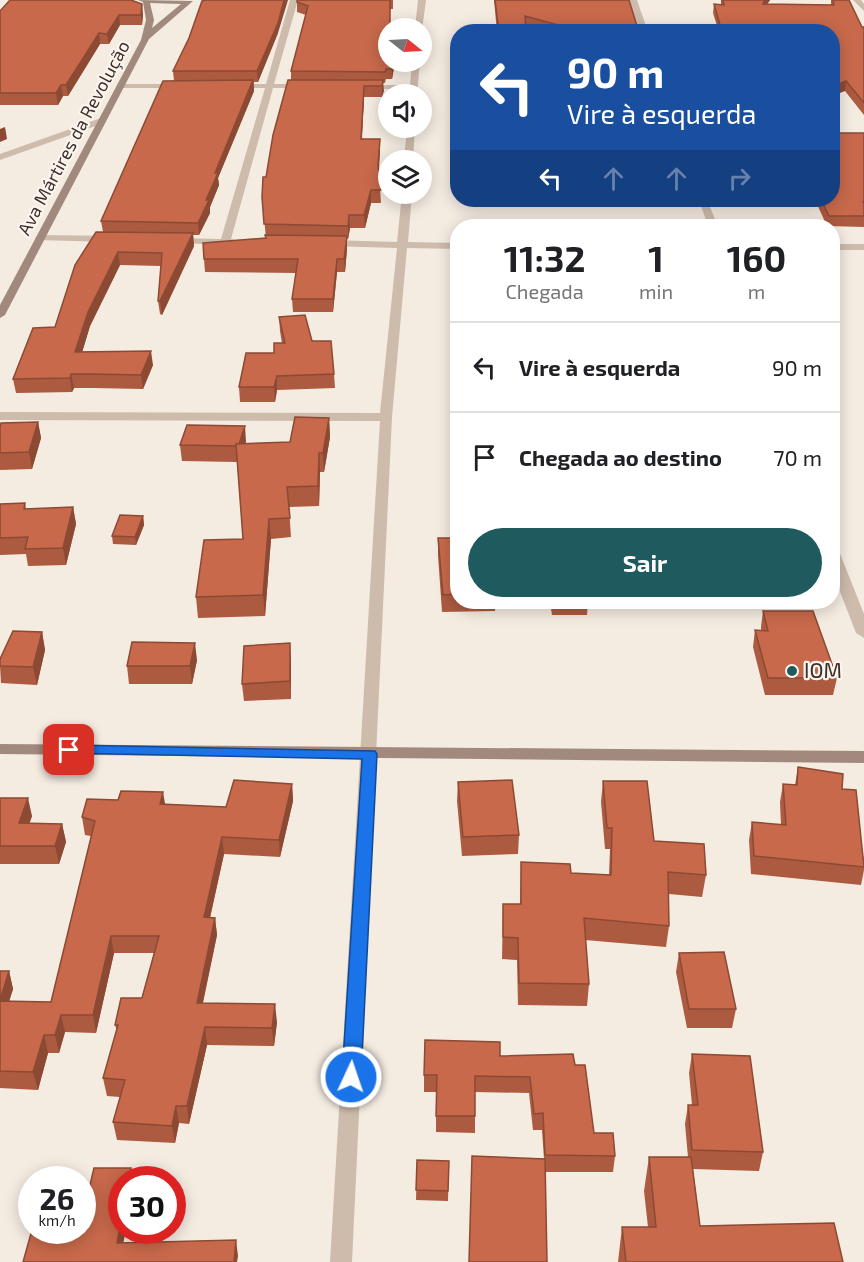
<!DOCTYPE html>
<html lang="pt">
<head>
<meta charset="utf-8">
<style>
  :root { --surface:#fff; --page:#f2f2f2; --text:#202124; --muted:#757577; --line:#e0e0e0; --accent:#1f5a5e }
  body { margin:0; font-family:"Exo 2",sans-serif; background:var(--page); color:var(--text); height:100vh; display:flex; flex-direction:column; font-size:22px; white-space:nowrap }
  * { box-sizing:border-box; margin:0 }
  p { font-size:20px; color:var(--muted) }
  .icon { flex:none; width:33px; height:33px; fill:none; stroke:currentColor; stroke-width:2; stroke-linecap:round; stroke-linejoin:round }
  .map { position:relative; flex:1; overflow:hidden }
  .drawer { position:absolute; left:450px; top:219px; width:390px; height:390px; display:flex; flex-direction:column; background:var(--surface); border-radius:24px; box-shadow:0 3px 15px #0003 }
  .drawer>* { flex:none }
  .banner { position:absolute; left:450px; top:24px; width:390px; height:183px; border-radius:24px; box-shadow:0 3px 15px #0003; background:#1a4fa0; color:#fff; overflow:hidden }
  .needle { width:39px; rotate:108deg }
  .tools { position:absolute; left:378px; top:18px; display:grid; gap:12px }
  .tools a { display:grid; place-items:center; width:54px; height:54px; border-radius:50%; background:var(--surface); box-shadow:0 3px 15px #0003; font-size:30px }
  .speed { position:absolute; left:18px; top:1166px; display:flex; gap:12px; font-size:30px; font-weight:700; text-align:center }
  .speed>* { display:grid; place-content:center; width:78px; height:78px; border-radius:50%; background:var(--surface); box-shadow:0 3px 15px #0003; line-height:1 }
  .speed small { font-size:15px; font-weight:400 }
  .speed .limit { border:9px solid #d22; background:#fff; color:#111 }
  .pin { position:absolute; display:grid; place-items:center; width:51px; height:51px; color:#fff; margin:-26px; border-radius:12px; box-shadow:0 3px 9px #0006 }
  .me { position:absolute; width:66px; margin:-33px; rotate:3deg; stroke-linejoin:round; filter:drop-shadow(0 0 4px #0008) }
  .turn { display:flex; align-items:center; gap:21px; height:126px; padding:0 18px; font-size:27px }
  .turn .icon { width:78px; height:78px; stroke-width:2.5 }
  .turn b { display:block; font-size:42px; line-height:51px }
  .lanes { display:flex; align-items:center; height:57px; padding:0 18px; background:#0003; justify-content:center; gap:30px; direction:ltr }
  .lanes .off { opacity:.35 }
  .eta { display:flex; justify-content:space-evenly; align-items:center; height:102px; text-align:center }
  .eta b { font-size:36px; font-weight:700; line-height:42px }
  .cta { display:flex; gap:12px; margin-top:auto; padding:12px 18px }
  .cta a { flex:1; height:69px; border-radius:36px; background:var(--accent); color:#fff; font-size:24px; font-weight:700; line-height:69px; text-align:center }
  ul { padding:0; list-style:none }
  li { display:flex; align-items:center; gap:18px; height:90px; padding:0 18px; border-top:2px solid var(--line) }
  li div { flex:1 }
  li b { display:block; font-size:22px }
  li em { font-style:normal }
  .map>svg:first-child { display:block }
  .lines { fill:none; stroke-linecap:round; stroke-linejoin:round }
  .street { fill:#cdbbac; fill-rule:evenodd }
  .secondary { fill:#a18a7d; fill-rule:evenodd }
  .wall { fill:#ac5a40 }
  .shaded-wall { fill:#8c4a34 }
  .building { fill:#c8694b; stroke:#8c4a34; stroke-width:1.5 }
  .route { fill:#1a73e8; stroke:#114b97; stroke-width:1.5 }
  .poi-dot { fill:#1f5a5e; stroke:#fbf5ee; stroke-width:2 }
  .labels { text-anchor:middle; stroke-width:4.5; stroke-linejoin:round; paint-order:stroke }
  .far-street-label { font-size:18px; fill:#3b302b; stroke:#fbf5ee }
  .poi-label { font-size:21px; fill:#3b302b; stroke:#fbf5ee; text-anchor:start }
</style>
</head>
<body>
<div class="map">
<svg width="864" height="1262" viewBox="0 0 864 1262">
  <rect width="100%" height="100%" fill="#f4ebe1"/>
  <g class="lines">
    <path class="street" d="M290,0H298L274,84H306L310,86L306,88H273L231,239L244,242L239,245L172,243L171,241L176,238L221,239L265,88H234L230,86L234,84H266Z
      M418,0H426L422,30L415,28Z
      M629,0H637L648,32H640Z
      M853,0H861L864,4V11Z
      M412,62H420L417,94H409V89H363L359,87L363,85H410Z
      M120,84H180L184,86L180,88H117V84Z
      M101,118L105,121L104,123L0,160V154Z
      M407,128H415L413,160H404Z
      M402,194H412L408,242L458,243V249L407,248L392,417L352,1262H330L380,421L0,420V412L380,413L397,248L329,246L324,243L329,240L397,242Z
      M699,200H707L718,226H708Z
      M40,235L113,236L118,239L113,242L36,240L35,238Z
      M832,244H864V250H832Z
      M832,547L839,551L864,614V638L856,633L832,571Z"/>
    <path class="secondary" d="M138,0L193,1L149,39L5,315L0,318V305L141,40L146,20L143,2ZM150,3L181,4L152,28L154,20Z
      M0,744L864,751V763L0,754Z"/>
  </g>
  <path class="wall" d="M393,0V9H390L388,62H395L392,79H386L385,83H383L382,97H364L362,139H380L379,172L381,203H371L365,228H350L348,239H347V249L345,272H337L333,312H293L292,299L296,273L205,272L204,259L266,238L262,197L291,80V71L306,15L297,12V2Z
    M494,0H629L638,29V32H497Z
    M721,0H770L767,4L831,5V0H849L862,27H864V115L845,91L832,32H719L713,13L714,4L721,5Z
    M0,11L143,14L142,25H120L109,44H100L68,96H63L58,105H0Z
    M278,33L258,82H254V91L218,178L219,185L210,207V213L199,235H193L194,246L162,315L160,314L158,301L161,266L120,265L90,326L82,352L153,365L143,389L93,388H74L72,392L16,393L13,379L55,327L103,232L101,221L174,81L173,71Z
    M864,133V227L827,226L815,200H832Z
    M455,254H458V291H454Z
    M279,317L312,341L334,374L335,388L277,390L275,402H240L239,387L274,353L282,343L280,331Z
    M329,418L330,437L324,472H320L319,506L289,507L291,537L271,539L265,616L198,618L196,597L243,539L237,462L182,461L180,445L245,426V444L290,442Z
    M38,422L41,438L32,469L0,470V427Z
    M458,467V508H454V490Z
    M25,503L26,509L73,507L76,524L66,565L28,566L26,554L0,555V504Z
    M143,516L144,525L136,545L113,544L112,536Z
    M438,538H458V602H496L495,611L442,612L438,555Z
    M550,602H588L587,615H552Z
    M763,611L837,678L833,695H765L753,647L755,630H761V627Z
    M42,632L45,650L37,685L1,683L0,666Z
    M197,660L192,684H129L127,666Z
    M291,661V699L244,701L242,684Z
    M798,767L842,789L864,859V870L861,885L751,874L749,840L752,822L781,825L780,802L783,784L795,785Z
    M603,781L654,841L706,875L702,897L669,894V926L666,947L585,940L589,984L587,1006L518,1005L517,960L502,959L503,904H520L521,862L571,873L609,875L610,849H605L601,802Z
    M458,782L519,835L518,854L462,856L457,801Z
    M292,784L293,801L280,857L224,854L210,918H215L217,935L203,1003L277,1022L274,1046L207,1045L189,1124L179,1123L175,1143L117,1140L113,1122L120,1097L107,1096L103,1078L117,1031L115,1025L142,998L154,953H114L96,1033L65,1032L59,1053H48L38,1090L0,1088V971H9L13,989L9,1001L51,1002L91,836L85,835L82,817L165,804L226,807Z
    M0,798L32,816L29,824H62L66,842L59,864H0Z
    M679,953L736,1009L732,1028H687L676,972Z
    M692,1054L763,1152L759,1171L693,1169L700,1226L843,1262H618L622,1227H648L644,1191L649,1157H688L685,1124L688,1105H692L689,1073Z
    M500,1056L575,1065L594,1133L615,1156L613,1172H545L544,1159L542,1130H533L529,1093L475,1092V1133L436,1132V1092H424V1075Z
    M417,1160L449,1161L448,1201L416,1200Z"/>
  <path class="shaded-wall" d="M284,0H288L278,33L258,82L257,71Z
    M765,0H770L762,12L763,4Z
    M142,4L143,14L142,25L141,15Z
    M119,15L120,25L109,44L107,34Z
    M99,33L100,44L68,96L66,85Z
    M393,62H395L392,79V69Z
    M253,80L254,91L218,178L219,185L210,207V213L199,235L198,223L215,173Z
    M383,80L384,91L382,97V86Z
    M846,81L845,91L832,96V87Z
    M61,85L63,96L58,105L56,93Z
    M364,86V97L361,151V139Z
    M5,127L7,139L0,142V129Z
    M380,139V151L378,177V165Z
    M371,190V203L365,228L364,215Z
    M349,215L350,228L348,239V226Z
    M193,233L194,246L162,315L160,301Z
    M347,236V249L345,272L344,259Z
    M118,252L120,265L90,326L78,366L75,352L88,312Z
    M337,259V272L333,312V299Z
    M151,351L153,365L143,389L141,375Z
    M71,374L74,388L72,392L70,378Z
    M277,376V390L275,402L274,387Z
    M329,418L330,437L324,472L323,453Z
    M38,422L41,438L32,469L29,452Z
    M245,426L246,442L240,463L239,446Z
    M319,453L320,472L319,506L318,486Z
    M73,507L76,524L66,565L63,548Z
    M143,516L144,525L136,545L135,537Z
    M269,519L271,539L265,616L263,595Z
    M42,632L45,650L37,685L33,667Z
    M195,643L197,660L192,684L190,666Z
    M290,643L291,661V699L290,681Z
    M292,784L293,801L280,857L279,840Z
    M163,792L166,809L160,804Z
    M28,798L32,816L23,841L19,823Z
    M62,824L66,842L59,864L55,846Z
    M222,837L224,854L206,935L204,917Z
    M215,918L217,935L199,1020L197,1003Z
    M111,936L114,953L96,1033L93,1015Z
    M9,971L13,989L4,1018L0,1000Z
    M275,1004L277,1022L274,1046L272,1028Z
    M61,1015L65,1032L59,1053L55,1035Z
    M205,1027L207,1045L189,1124L187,1106Z
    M44,1035L48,1053L38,1090L33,1072Z
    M176,1106L179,1123L175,1143L172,1126Z
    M131,1168L133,1179H129Z
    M122,1218V1230H126L120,1259L117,1243Z
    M236,1240L238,1256L237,1262H234Z"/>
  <path class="building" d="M10,0H131L142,4L141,15H119L107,34L99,33L66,85H61L56,93H0V11Z
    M206,0H284L278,23L257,71H173L189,38L202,1Z
    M297,0H390V28H388V62H393L392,69H386L385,72L291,71L308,6L297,2Z
    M495,0H629L638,29H593V32H584L525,16L526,32H499Z
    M723,0H765L763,4L834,5L833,0H849L862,27H864V103L846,81L832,87V32H804L806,28H750V32H722L714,4L724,5Z
    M253,80L215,173H218L206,200H209L198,223L101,221L163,81Z
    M288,80H383L382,86H364L361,139H380L378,165L381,190H371L364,215H349L348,226L264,224L262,197L263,177H266L273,135Z
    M832,133H864V202H863L864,204V216H829L821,200H832Z
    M96,232L193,233L160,301H158L162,253L118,252L88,312L75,352L151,351L141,375L91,374H71L70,378L13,379L33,328L55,327L75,265Z
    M265,235L347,236L344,259H337L333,299H292L298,259H204L203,243L266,238Z
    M455,254H458V275H454Z
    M305,315L312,341H331L334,374L277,376L274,387H239L246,353H274V343H285L279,317Z
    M295,417L329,418L323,453H319L318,486L287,487L290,518L269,519L263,595L196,597L204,540L243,539L236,444L290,442Z
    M38,422L29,452L0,453V427L1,423Z
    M187,425L245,426L239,444H236V446L180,445Z
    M456,467H458V490H454Z
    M25,503L24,509L73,507L63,548L25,549L28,537L0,538V504Z
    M120,515L143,516L135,537L112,536Z
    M438,538H458V594L443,595Z
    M763,611H813L837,678H768L755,630L768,631Z
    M13,631L42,632L33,667L0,666V659Z
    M132,642L195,643L190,666H127Z
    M290,643V681L242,684L244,646Z
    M798,767L843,774L842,789L856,790L864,867L754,856L752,822L786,825L783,784L797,785Z
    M234,780L292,784L279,840L222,837L204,917L215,918L197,1003L275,1004L272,1028L205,1027L187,1106H176L172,1126L113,1122L125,1080L103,1078L118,1025H115L121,998H142L159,936H111L93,1015H61L55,1035H44L33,1072L0,1071V1001L51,1002L95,821L82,817L87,799L118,800L121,791L163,792L160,804L226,807Z
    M512,780L519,835L463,837L458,782Z
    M603,781H647L654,841L704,844L706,875L668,872L669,926L584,918L589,984L519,983L518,938L503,937V904H521V862L570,864L571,873L611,875L612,828H607Z
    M0,798H28L19,823L62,824L55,846H0Z
    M724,952L736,1009H689L679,953Z
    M0,971H9L0,1000Z
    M425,1040L500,1042V1056L573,1054L575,1065H585L594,1133H613L615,1156L545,1155L543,1113L534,1114L530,1077L475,1076V1116H436L437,1075H424Z
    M692,1054L750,1056L763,1152L692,1150L688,1105H698Z
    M472,1156L545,1159L547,1262H469Z
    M649,1157H691L700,1226L834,1223L843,1262H626L622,1227H656Z
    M417,1160L449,1161L448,1191L416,1190Z
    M94,1168H131L129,1179H122V1218L117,1243L236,1240L234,1262H23L32,1230H82V1206H85Z"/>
  <path class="route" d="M69,745L375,751L377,754L361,1077L358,1083L351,1085L345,1083L342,1077L362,759L64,753L62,750L64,746Z"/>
  <circle class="poi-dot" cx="792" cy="671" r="6"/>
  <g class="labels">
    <g class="far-street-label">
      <text transform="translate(74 138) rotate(-62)" y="6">Ava Mártires da Revolução</text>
    </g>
    <g class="poi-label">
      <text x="804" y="678">IOM</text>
    </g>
  </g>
</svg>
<div class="tools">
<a><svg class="needle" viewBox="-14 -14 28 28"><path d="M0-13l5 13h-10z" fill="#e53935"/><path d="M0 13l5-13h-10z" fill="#757577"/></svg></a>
<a><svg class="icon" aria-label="sound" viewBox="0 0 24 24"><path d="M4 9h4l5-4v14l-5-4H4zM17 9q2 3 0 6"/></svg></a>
<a><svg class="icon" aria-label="layers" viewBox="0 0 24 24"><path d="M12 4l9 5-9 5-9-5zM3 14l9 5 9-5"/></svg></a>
</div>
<div class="speed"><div>26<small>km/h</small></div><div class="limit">30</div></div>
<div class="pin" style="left:69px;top:750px;background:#d93025"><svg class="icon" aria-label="arrive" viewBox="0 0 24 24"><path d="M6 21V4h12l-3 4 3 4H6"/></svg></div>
<svg class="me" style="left:351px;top:1077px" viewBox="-20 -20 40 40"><circle r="17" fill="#1a73e8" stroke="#fff" stroke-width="3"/><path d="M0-11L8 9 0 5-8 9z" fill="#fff"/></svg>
<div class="banner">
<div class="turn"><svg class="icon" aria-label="left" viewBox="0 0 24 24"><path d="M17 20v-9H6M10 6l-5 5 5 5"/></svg><div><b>90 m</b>Vire à esquerda</div></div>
<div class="lanes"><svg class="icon" aria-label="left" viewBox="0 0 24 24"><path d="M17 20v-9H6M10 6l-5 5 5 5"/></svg><svg class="icon off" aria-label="ahead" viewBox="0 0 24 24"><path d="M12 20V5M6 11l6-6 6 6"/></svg><svg class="icon off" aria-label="ahead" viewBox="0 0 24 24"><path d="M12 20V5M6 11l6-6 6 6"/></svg><svg class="icon off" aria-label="right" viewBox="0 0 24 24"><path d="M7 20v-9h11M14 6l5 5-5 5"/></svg></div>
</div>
<section class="drawer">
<div class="eta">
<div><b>11:32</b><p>Chegada</p></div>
<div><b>1</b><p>min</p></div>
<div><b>160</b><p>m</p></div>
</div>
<ul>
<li><svg class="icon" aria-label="left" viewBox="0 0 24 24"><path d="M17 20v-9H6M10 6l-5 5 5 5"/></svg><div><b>Vire à esquerda</b></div><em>90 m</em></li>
<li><svg class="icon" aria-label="arrive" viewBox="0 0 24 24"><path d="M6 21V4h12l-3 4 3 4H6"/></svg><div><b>Chegada ao destino</b></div><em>70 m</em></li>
</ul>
<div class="cta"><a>Sair</a></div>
</section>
</div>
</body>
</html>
